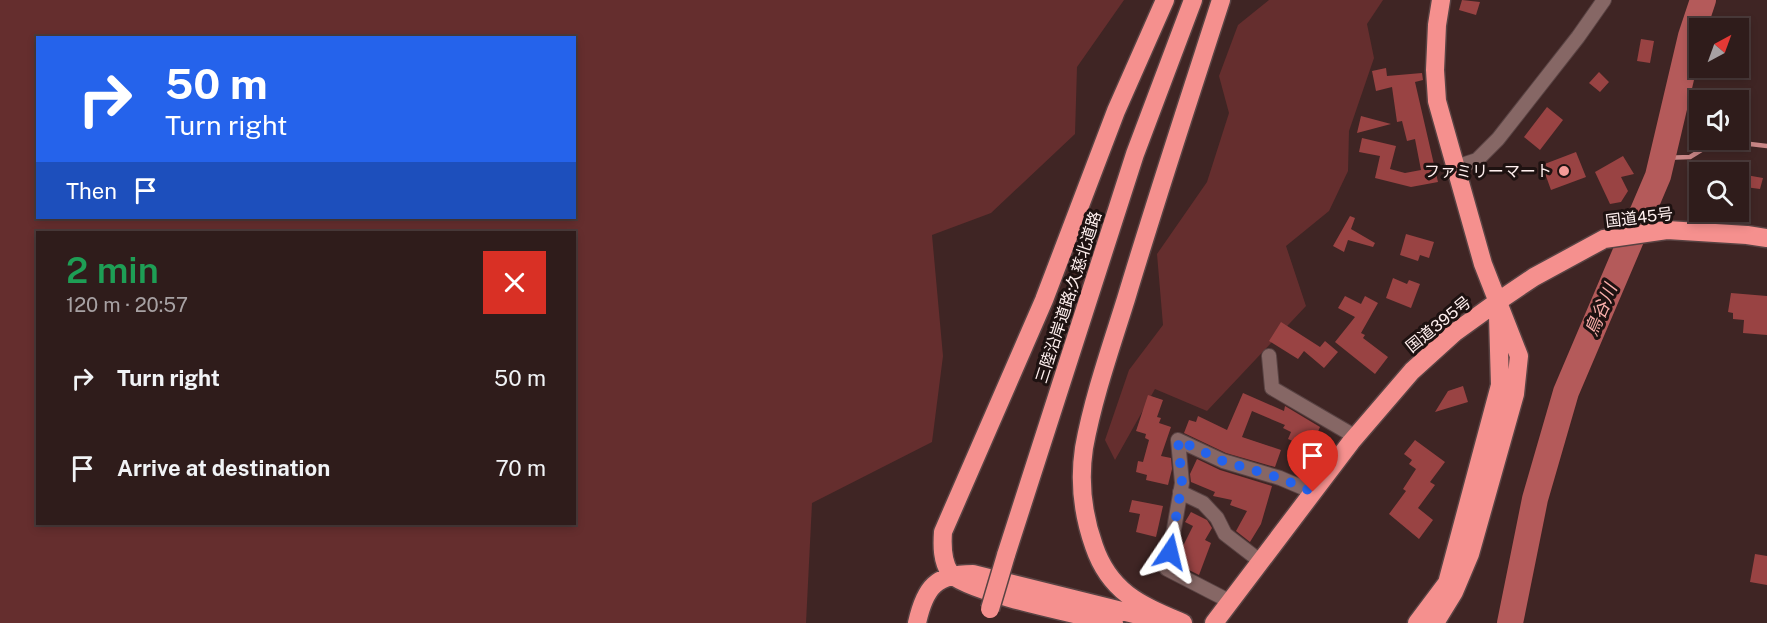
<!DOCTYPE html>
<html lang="en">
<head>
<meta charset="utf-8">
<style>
  :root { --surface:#2f1c1b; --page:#372524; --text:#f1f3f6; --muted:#a7a1a3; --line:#4a3a3a }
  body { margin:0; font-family:"Public Sans","Noto Sans JP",sans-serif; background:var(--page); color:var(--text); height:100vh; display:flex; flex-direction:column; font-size:22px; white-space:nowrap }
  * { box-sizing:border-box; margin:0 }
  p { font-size:20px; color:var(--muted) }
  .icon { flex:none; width:33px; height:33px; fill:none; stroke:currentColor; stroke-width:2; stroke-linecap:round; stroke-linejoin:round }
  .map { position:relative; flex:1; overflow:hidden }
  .sheet { position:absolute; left:36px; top:231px; width:540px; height:294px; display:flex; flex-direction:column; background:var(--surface); border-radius:0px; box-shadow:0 3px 9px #0003,0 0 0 2px var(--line) }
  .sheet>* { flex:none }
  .banner { position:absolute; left:36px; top:36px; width:540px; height:183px; border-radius:0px; box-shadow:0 3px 9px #0003,0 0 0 2px var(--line); background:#2563eb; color:#fff; overflow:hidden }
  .needle { width:39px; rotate:41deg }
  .buttons { position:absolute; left:1689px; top:18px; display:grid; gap:12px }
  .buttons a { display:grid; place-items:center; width:60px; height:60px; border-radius:0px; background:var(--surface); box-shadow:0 3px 9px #0003,0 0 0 2px var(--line); font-size:30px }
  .pin { position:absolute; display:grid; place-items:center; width:51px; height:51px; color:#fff; margin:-62px -26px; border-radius:50% 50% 50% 0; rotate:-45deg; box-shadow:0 0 6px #0007 }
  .pin .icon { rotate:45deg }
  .me { position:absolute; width:66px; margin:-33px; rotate:10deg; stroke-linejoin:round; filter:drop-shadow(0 0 4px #0008) }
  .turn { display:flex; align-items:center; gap:21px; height:126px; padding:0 30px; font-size:27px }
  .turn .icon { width:78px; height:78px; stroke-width:2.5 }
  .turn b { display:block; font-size:42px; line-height:51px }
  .then { display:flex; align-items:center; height:57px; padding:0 30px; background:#0003; gap:12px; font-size:22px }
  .round { display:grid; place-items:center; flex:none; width:63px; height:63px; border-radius:0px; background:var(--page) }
  .overview { display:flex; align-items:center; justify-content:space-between; height:102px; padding:0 30px }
  h1 { font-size:36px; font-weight:600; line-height:45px; color:#1e9e55 }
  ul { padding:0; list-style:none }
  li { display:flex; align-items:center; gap:18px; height:90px; padding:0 30px }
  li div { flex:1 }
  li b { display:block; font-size:22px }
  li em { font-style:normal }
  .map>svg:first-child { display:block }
  .green { fill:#652e2e; fill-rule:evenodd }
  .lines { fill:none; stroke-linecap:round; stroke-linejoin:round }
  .stream { stroke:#ca8787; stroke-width:4.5 }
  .river { stroke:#b45a5a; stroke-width:26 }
  .building { fill:#994343 }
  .street-casing { stroke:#594343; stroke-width:16 }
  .highway-casing { stroke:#594343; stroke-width:21 }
  .street { stroke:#866765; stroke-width:14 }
  .highway { stroke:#f5908e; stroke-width:18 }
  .highway-bridge-casing { stroke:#594343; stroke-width:21; stroke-linecap:butt }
  .highway-bridge { stroke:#f5908e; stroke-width:18 }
  .route { stroke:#2563eb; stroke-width:10; stroke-dasharray:0 18 }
  .poi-dot { fill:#f59b98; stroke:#1e1211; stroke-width:2 }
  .labels { text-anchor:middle; stroke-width:6; stroke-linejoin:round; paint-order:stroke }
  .poi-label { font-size:16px; fill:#fff0ef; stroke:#1e1211; text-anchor:end }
  .street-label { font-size:16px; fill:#fff0ef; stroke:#1e1211 }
  .water-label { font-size:18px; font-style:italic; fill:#f9afab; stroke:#1e1211 }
</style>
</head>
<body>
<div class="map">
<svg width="1767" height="623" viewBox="0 0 1767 623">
  <rect width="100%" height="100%" fill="#3f2524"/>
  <path class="green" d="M0,0H1124L1077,67L1075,134L991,213L932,235L943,356L932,442L812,503L806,623H0ZM38,38H574V218H38ZM38,232H574V524H38Z
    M1269,0H1383L1367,24L1374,58L1349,131L1348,171L1329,211L1286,246L1306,306L1207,411L1155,389L1115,460L1105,440L1129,370L1163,325L1157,254L1207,182L1229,113L1219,76L1238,25Z"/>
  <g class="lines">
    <path class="stream" d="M1661,158L1690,157L1703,149L1750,144L1767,146"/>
    <path class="river" d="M1510,623L1535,499L1566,392L1658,176L1691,36L1703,0"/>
  </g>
  <path class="building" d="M1462,0L1480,2L1476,15L1459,10Z
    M1641,39L1654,41L1650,63L1637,61Z
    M1386,68L1387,76L1422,73L1423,80L1415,82L1438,182L1411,187L1375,178L1380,156L1359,152L1362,138L1396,146L1390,169L1405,173L1421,170L1415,139L1407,141L1402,121L1397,122L1392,87L1376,91L1372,71Z
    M1599,72L1609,82L1600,92L1589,83Z
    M1547,107L1563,120L1540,150L1524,137Z
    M1361,116L1391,124L1357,133Z
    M1576,152L1586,177L1551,190L1542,165Z
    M1623,156L1634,174L1621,177L1628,191L1621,202L1610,204L1595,172Z
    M1746,175L1763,178L1760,189L1745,187Z
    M1350,216L1355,218L1351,229L1375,243L1373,247L1348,240L1344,252L1333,246Z
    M1406,234L1434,242L1429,258L1420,255L1418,261L1400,255Z
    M1393,278L1407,284L1409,280L1420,284L1411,308L1386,298Z
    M1731,293L1767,296V335L1743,333L1744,320L1733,319V313L1728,312Z
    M1345,296L1361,304L1365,296L1378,303L1361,333L1365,335L1363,338L1388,357L1375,374L1335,342L1355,317L1338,308Z
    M1281,322L1320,347L1325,341L1338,352L1324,368L1304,351L1298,359L1269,341Z
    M1463,386L1468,402L1435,412L1448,391Z
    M1243,393L1284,411L1285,406L1320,427L1312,445L1306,442L1304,446L1288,439L1291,432L1283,428L1285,425L1252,411L1242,437L1281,450L1275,467L1226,453L1184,433L1189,420L1196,422L1198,416L1227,430Z
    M1148,395L1163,400L1157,417L1161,418L1159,423L1171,427L1161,456L1171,458L1172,469L1168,485L1146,480L1147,475L1136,472L1138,461L1143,462L1149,440L1145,438L1146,434L1136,431Z
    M1415,440L1445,462L1430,482L1435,485L1418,508L1433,520L1419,539L1389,514L1406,491L1403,489L1416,469L1409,464L1412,460L1404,454Z
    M1197,459L1220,470L1272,486L1261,524L1250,542L1236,531L1247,511L1230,505L1232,500L1213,496L1215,492L1191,482L1190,474Z
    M1132,500L1163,506L1156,537L1136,532L1140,514L1129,512Z
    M1191,512L1207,520L1212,528L1205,540L1211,543L1199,575L1177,564L1179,554L1193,526L1185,522Z
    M1755,554L1767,556V585L1750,582Z"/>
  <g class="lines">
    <defs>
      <path id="street" d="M1456,167L1477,160L1498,139L1578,37L1604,0
        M1269,356L1272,388L1356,437
        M1180,492L1203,503L1217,518L1225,534L1260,561
        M1229,601L1167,569L1182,483L1178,440L1223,461L1280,478L1313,492"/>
      <path id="highway" d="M1006,555L1135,154L1193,0
        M917,623C925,587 936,574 973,574L1154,619
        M1114,623C1085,616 964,592 950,573C942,561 942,546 943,532L1044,300L1116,111L1165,0
        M1183,623C1141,605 1110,593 1094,546C1083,515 1079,481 1084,448C1093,398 1111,347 1126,299C1156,199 1189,99 1221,0
        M1214,623L1351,442L1412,371L1454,333L1497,302L1534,277L1604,239L1667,230L1747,235L1767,238
        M1417,623L1447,583L1500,385L1498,316
        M1435,623L1454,592L1470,554L1515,394L1519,356L1483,264L1437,101L1435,70L1437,25L1441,0"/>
    </defs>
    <use href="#street" class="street-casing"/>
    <use href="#highway" class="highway-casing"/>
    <use href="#street" class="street"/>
    <use href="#highway" class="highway"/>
    <defs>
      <path id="highway-bridge" d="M990,609L1006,555"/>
    </defs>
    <use href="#highway-bridge" class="highway-bridge-casing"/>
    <use href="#highway-bridge" class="highway-bridge"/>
  </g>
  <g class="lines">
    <path class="route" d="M1170,552L1182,483L1178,440L1223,461L1280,478L1313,492"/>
  </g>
  <circle class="poi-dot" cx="1564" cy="171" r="6"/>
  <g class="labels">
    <g class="poi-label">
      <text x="1552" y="177">ファミリーマート</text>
    </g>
    <g class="street-label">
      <text transform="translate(1639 217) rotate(-7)" y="6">国道45号</text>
      <text transform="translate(1068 297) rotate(-72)" y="6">三陸沿岸道路;久慈北道路</text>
      <text transform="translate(1438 324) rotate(-39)" y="6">国道395号</text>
    </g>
    <g class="water-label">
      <text transform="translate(1601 310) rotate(-67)" y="6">鳥谷川</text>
    </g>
  </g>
</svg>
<div class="buttons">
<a><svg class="needle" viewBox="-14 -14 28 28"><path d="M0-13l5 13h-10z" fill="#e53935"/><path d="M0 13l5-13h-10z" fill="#a7a1a3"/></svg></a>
<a><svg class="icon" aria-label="sound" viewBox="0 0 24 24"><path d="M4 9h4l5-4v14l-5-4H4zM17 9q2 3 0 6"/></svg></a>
<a><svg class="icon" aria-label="search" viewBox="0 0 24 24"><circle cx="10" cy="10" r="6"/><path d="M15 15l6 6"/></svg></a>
</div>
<div class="pin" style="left:1313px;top:492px;background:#d93025"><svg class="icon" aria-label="arrive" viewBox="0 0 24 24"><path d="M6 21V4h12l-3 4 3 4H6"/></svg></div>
<svg class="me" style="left:1170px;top:552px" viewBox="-20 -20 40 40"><path d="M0-17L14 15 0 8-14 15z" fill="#2563eb" stroke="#fff" stroke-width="4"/></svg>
<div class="banner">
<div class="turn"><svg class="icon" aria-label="right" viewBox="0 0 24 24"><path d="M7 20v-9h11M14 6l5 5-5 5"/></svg><div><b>50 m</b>Turn right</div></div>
<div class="then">Then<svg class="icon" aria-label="arrive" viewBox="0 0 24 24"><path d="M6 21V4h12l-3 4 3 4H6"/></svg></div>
</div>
<section class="sheet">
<div class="overview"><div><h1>2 min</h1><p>120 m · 20:57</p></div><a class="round" style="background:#d93025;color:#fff"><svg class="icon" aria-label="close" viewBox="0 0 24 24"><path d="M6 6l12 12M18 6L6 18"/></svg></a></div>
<ul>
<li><svg class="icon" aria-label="right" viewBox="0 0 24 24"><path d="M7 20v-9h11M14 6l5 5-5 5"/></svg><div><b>Turn right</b></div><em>50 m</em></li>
<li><svg class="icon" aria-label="arrive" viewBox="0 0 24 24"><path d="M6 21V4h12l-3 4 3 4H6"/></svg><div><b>Arrive at destination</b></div><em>70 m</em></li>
</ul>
</section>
</div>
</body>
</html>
